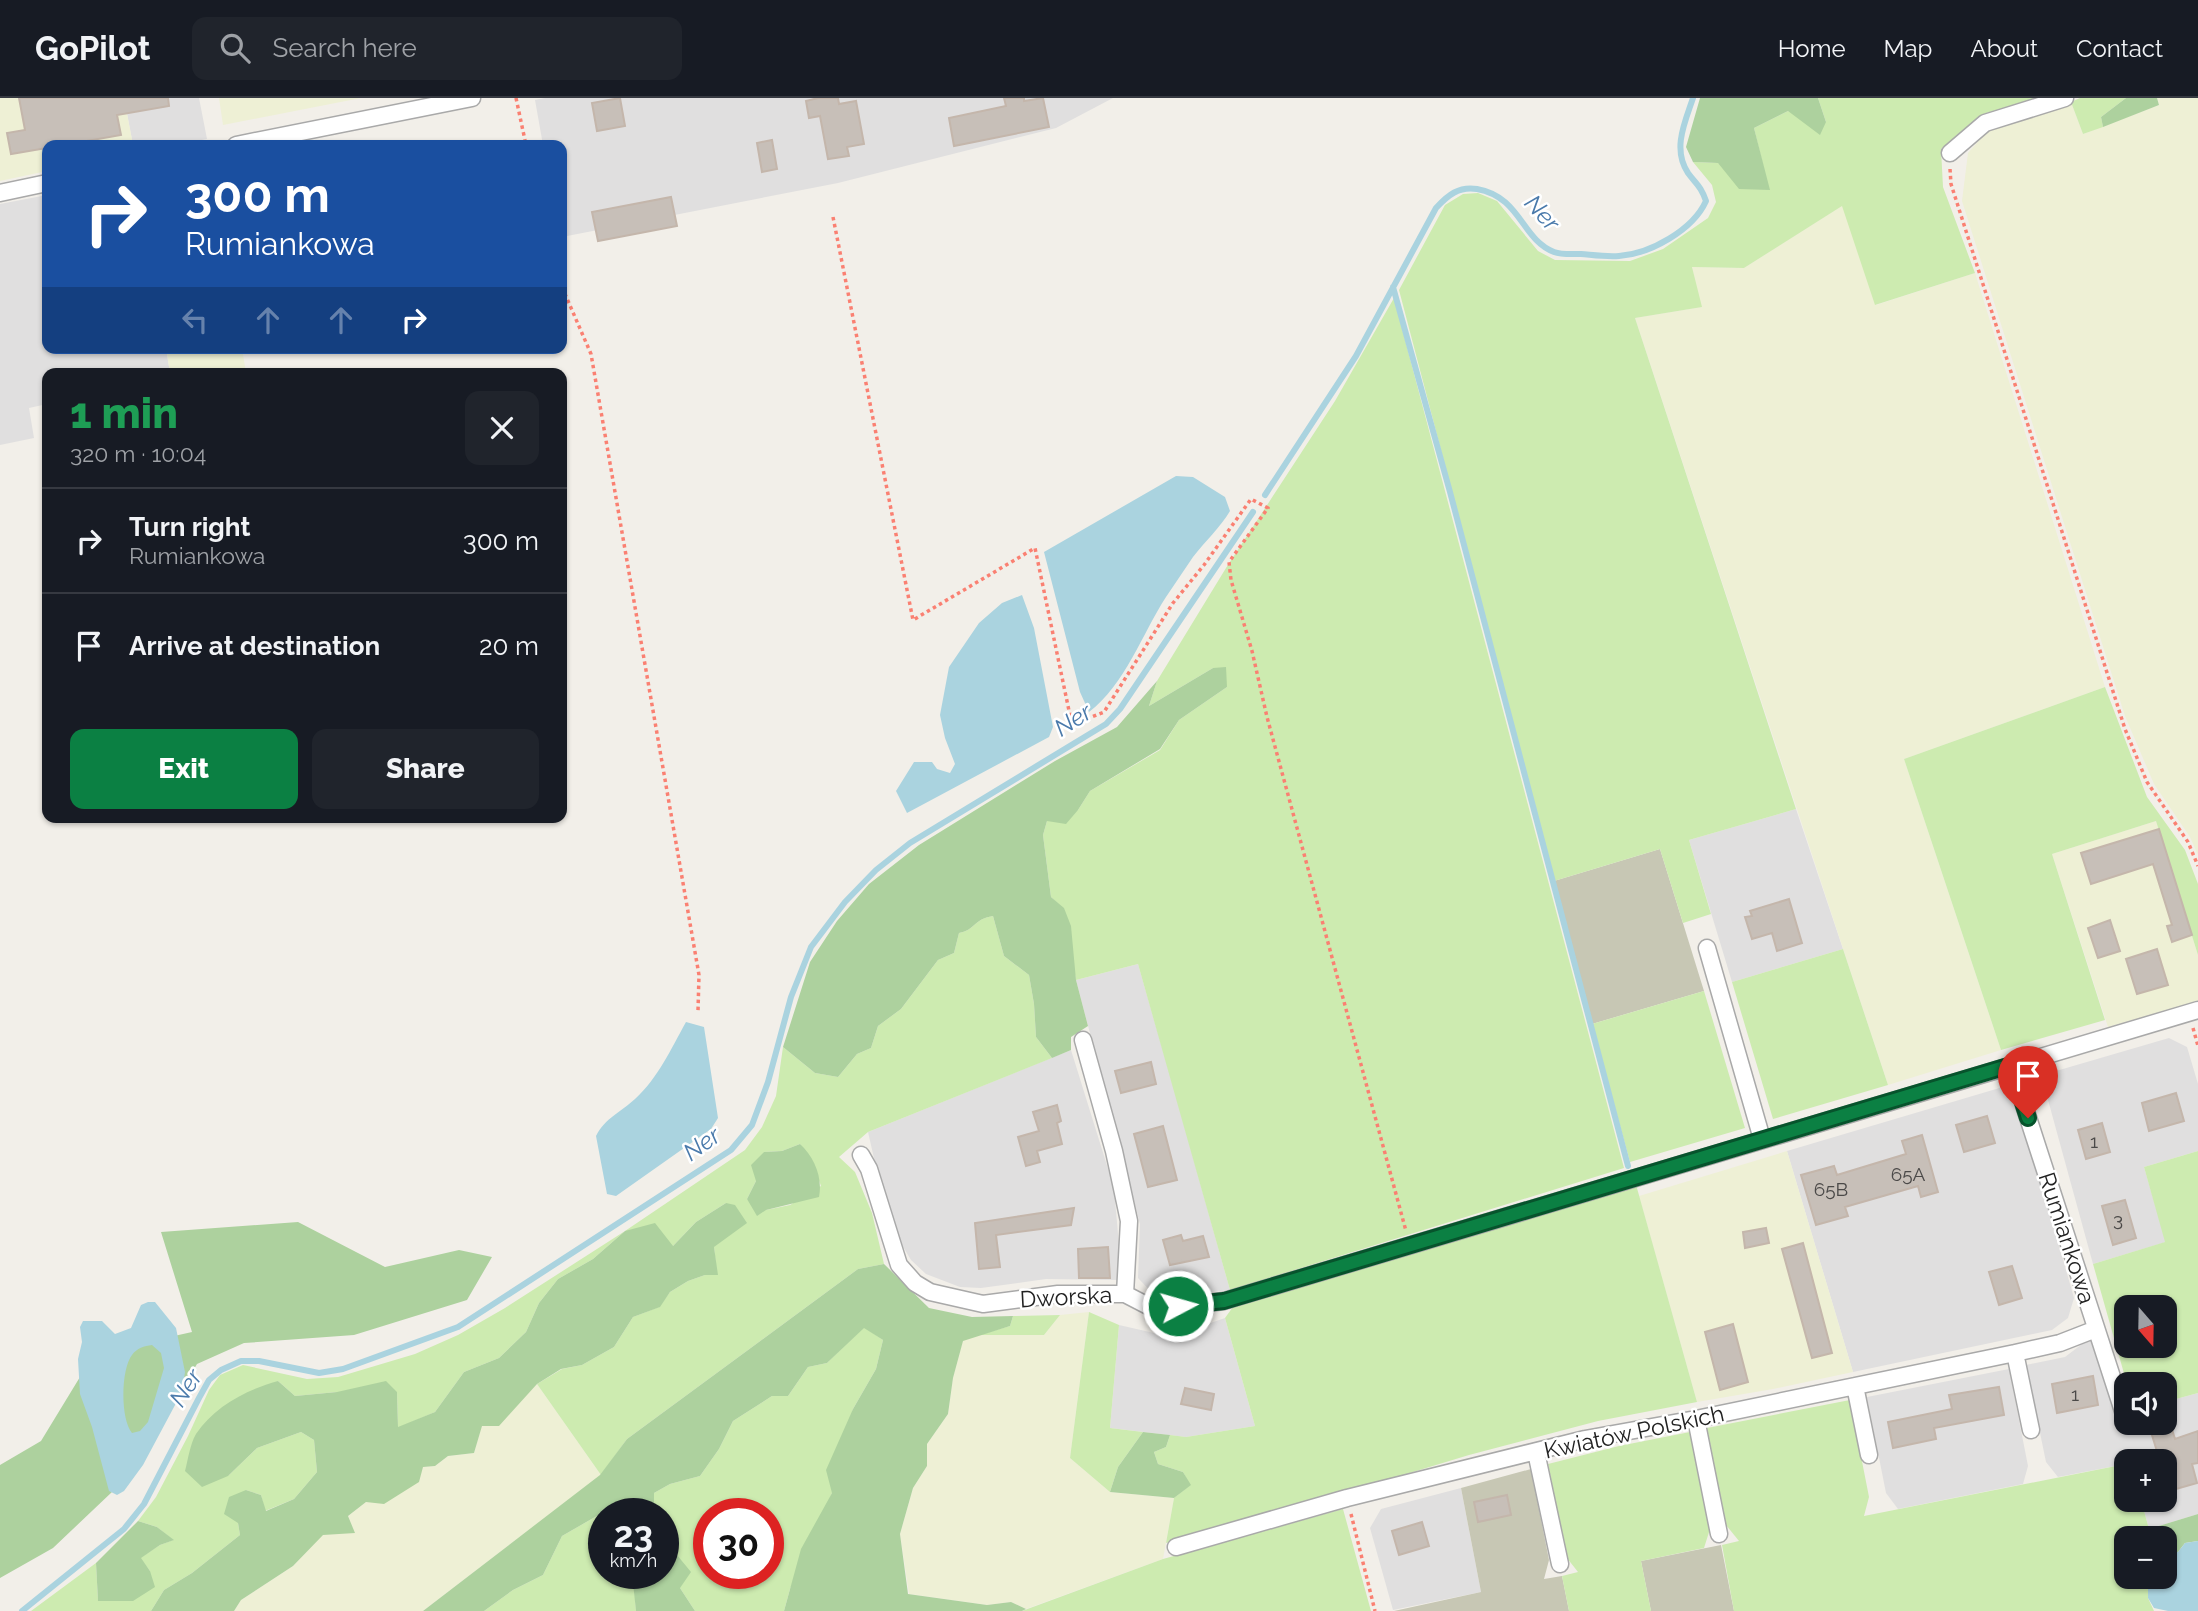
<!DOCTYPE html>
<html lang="en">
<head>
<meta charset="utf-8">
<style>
  :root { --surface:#171b24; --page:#20242c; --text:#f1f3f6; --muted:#9ea1a6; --line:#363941; --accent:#0b8043 }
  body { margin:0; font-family:Raleway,sans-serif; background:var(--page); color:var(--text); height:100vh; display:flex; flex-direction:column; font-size:26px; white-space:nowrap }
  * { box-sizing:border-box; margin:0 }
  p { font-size:23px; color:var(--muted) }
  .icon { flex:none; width:38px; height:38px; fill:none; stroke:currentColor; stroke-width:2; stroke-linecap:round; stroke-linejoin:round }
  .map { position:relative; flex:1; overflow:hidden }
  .sheet { position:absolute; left:42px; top:270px; width:525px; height:455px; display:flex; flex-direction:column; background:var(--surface); border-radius:14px; box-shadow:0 2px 5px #0004 }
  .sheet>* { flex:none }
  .hud { position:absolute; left:42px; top:42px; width:525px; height:214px; border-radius:14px; box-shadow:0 2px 5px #0004; background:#1a4fa0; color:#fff; overflow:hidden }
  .needle { width:46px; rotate:160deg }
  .buttons { position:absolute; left:2114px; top:1197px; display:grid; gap:14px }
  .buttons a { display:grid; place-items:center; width:63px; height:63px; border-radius:14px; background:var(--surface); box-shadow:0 2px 5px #0004; font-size:35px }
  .speed { position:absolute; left:588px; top:1400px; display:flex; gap:14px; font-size:35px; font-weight:700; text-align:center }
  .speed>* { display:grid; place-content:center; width:91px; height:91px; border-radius:50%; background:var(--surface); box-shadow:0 2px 5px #0004; line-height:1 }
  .speed small { font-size:18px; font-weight:400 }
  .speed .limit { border:10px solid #d22; background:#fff; color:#111 }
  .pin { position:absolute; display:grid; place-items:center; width:60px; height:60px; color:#fff; margin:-72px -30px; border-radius:50% 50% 50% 0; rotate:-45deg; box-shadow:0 0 7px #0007 }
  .pin .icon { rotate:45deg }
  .me { position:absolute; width:77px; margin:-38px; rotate:84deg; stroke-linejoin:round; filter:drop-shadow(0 0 5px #0008) }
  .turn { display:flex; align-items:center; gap:24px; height:147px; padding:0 28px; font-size:32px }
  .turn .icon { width:91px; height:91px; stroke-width:2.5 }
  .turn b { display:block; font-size:49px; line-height:60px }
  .lanes { display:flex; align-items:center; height:66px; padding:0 28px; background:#0003; justify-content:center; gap:35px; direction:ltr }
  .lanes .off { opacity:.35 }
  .round { display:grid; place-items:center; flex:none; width:74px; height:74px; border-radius:14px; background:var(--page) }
  .overview { display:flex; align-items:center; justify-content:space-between; height:119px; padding:0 28px }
  h1 { font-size:42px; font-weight:800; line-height:52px; color:#1e9e55 }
  .action { display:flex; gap:14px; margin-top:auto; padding:14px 28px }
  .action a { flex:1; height:80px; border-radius:14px; background:var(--accent); color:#fff; font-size:28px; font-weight:800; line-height:80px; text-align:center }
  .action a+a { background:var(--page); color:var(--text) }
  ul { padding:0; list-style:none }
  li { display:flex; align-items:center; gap:21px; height:105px; padding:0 28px; border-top:2px solid var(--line) }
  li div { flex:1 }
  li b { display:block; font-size:26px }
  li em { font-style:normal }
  header { display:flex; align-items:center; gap:42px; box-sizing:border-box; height:98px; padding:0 35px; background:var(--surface); border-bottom:2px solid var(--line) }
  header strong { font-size:33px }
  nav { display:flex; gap:38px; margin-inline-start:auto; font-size:24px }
  .search { width:490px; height:63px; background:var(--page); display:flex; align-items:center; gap:18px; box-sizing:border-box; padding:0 24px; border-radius:14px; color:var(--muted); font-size:26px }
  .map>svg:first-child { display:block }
  .residential { fill:#e0dfdf }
  .construction { fill:#c7c7b4 }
  .farmland { fill:#eef0d5 }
  .grass { fill:#cdebb0; fill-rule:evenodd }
  .forest { fill:#add19e }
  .water { fill:#aad3df; fill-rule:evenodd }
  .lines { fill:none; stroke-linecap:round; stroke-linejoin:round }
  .stream { stroke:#aad3df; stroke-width:6 }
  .building { fill:#c7bfb8; stroke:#c4b6ab; stroke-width:2 }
  .street-casing { stroke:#a9a9a9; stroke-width:19 }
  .path { stroke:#fa8072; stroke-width:3.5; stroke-dasharray:3.5 3.5; stroke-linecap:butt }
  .street { stroke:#fff; stroke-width:16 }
  .route-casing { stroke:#07532c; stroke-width:18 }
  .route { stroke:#0b8043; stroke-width:12 }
  .labels { text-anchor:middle; stroke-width:5; stroke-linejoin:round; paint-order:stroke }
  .number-label { font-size:19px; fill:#4b4948 }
  .street-label { font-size:23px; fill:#222; stroke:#fff }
  .water-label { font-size:24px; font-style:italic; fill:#4a7aab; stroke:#fff }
</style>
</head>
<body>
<header>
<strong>GoPilot</strong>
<div class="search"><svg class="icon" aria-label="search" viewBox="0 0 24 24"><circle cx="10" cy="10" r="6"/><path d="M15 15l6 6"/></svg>Search here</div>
<nav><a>Home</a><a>Map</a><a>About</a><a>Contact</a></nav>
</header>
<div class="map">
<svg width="2198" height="1513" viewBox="0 0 2198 1513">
  <rect width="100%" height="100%" fill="#f2efe9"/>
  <path class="residential" d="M124,0H199L207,41L176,47H133Z
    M545,0H1113L1056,30L838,85L562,139V47H543L535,2Z
    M47,97V250H166L170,275H47V306L29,310L34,340L0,347V106Z
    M1796,711L1843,851L1732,884L1689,742Z
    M1138,866L1174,991L1230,1192L1157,1200L1138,1180L1140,1126L1076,882Z
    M2169,940L2187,949L2198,986V1053L2144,1069L2166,1144L2093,1166L2045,991L2056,973Z
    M1071,952L1114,1090L1122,1182L1046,1181L981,1190L960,1189L926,1176L911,1162L902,1147L876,1069L868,1034Z
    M2013,986L2074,1200L2068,1220L2052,1232L1853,1274L1787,1053Z
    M1225,1220L1255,1328L1186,1339L1110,1330L1119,1227L1154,1235L1199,1229Z
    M2094,1237L2126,1316V1325H2165V1304L2198,1295V1416L2149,1431L2141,1402H2165V1363H2126V1366L2058,1379L2046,1364L2026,1267L2065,1259Z
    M2009,1271L2028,1368L2023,1386L1898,1411L1886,1395L1867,1299Z
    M1461,1390L1481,1494L1393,1512L1370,1430L1381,1411Z"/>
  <path class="construction" d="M1660,751L1704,893L1592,926L1554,783Z
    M1531,1371L1549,1462L1544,1481L1562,1478L1569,1513H1394L1481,1494L1461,1390Z
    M1721,1447L1734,1513H1651L1641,1463Z"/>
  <path class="farmland" d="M0,0H124L133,47H47V73L0,83Z
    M219,0H361L223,27Z
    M2157,0H2198V757L2190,739L2154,686L2125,618L1962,103L1968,55L1990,30L2071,4L2083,36L2159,7Z
    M1843,107L1876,207L1975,175L2105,589L1904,661L2001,952L1888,987L1635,220L1701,209L1692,169L1744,170Z
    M166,250H242L246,275H170Z
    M2156,723L2198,857V903L2108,929L2052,756Z
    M1787,1053L1853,1274L1773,1291L1697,1304L1639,1098Z
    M1089,1214L1070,1360L1110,1394L1174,1400L1163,1461L1026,1511L1011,1504L987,1507L909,1496L900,1436L913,1390L927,1368V1346L948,1316L953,1280L963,1242L979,1237H1044L1060,1217Z
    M537,1286L601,1377L423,1513H234L241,1502L293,1468L323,1436L354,1434L348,1418L366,1404L422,1369L435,1368L448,1358L474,1355L482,1327Z"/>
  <path class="grass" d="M1818,0H2040L1986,15L1941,51L1943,89L1975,175L1875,207L1842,108L1744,170L1692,169L1702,209L1635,220L1796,711L1689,742L1711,816L1683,825L1660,751L1554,783L1399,192L1445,107L1463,96L1478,95L1497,103L1538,153L1555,162L1630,163L1663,151L1708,120L1716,104L1712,87L1693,64L1718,65L1769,92L1754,30L1788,13L1826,24Z
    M2080,0H2126L2101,19L2103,29L2083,36L2071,4Z
    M1394,200L1624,1070L1230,1192L1138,866L1076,882L1064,811L1051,799L1043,737L1047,723L1078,712L1090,693L1160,652L1179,622L1227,589L1213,570L1149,608L1157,583L1226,470L1335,303Z
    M2105,589L2147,699L2185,752L2198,786V857L2156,723L2052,756L2105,922L2001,952L1904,661Z
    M993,818L1004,858L1029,877L1034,906L1036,939L1052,960L868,1034L839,1059L855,1074L872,1115L884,1166L858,1171L627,1341L601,1377L537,1286L562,1271L582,1267L614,1249L633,1219L659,1209L670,1194L688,1183L705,1177H717L714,1149L726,1105L696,1124L672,1149L625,1133L593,1161L558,1181L539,1205L526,1234L499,1260L464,1274L435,1314L398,1330L397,1294H337L295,1298L278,1283L228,1378L257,1350L301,1334L314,1342L317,1374L294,1401L265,1413L261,1397L246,1392L238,1425L240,1437L192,1475L164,1492L151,1513H31L96,1465L98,1503L150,1473L140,1460L160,1447L173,1442L157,1429L138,1423L156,1399L188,1338L209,1292L220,1277L243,1267L307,1281L338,1279L415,1256L458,1237L505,1210L625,1133L745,1052L762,1029L776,998L783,949L815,975L838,979L857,956L871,950L878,928L901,911L938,862L954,855L959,835C976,832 973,821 993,818ZM800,1046L816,1074L821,1088L790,1107L766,1112L747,1101L756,1083L764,1054L782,1053Z
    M1843,851L1888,987L1773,1021L1732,884Z
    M1704,893L1745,1030L1630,1064L1592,926Z
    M2198,1053V1295L2165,1304V1286H2127L2093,1166L2165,1144L2144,1069ZM2126,1209H2165V1248H2126Z
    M1635,1083L1697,1304L1598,1323L1469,1357L1291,1411L1279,1410L1166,1445L1174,1400L1190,1387L1183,1374L1158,1366L1154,1354L1166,1349L1170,1337L1186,1339L1255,1328L1225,1220L1235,1206Z
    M1089,1214L1119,1227L1110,1330L1143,1334L1118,1369L1110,1394L1070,1360Z
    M1060,1217L1044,1237H979L1010,1228L1013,1218Z
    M864,1229L883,1242L876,1271L853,1311L832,1395L790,1491L784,1513H695L680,1490L668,1448L663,1440V1416H654V1395L670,1386L700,1378L719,1351L733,1323L772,1298H788L808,1269L827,1265ZM709,1416H768V1475H709Z
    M1850,1302L1869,1399L1864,1418L2126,1366V1402H2141L2149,1431L2147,1440H2126V1479H2148V1500L2154,1513H1734L1722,1447L1739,1443L1726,1427L1707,1330Z
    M1690,1334L1710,1431L1704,1450L1641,1463L1651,1513H1569L1562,1478L1578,1474L1567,1460L1548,1366L1619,1348Z
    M1343,1411L1371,1513H1022L1163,1461Z
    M602,1415L604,1475H622L634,1485L636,1513H484L513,1492L543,1477L562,1438Z"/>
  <path class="forest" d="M1700,0H1818L1826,24L1820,37L1788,13L1754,30L1770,92L1739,91L1718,65L1693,64L1686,49Z
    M2126,0H2157L2159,7L2103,29L2101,19Z
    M1226,569L1227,589L1179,622L1160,651L1090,693L1078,712L1066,726L1047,723L1043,737L1051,799L1064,810L1071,828L1076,882L1088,928L1071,939V952L1052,960L1036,939L1034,906L1029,877L1004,858L993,818C973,821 976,832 959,835L954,855L938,862L901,911L878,928L871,950L857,956L838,979L815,975L783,949L810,864L837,823L869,786L919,747L1055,663L1117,629L1157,583L1149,608L1213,570Z
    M800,1046C814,1059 823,1079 819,1099L766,1112L757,1118L747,1101L756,1083L751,1067L764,1054L782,1053Z
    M726,1105L735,1107L747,1125L714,1149L718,1177H705L688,1183L670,1194L660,1209L633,1219L614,1249L582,1267L561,1271L537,1286L499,1328H482L474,1355L448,1358L435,1368L423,1369L419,1384L384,1406L366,1404L348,1418L355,1435L323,1437L293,1468L241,1502L234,1513H151L164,1492L192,1475L240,1437L238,1425L224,1416L229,1399L246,1392L261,1397L266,1413L294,1401L317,1374L314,1342L301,1334L257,1350L228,1378L202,1389L185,1373C188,1362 190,1346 196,1336C215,1308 246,1292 278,1283L295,1298L337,1294L386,1283L397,1294L398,1329L435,1314L464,1274L499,1260L526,1234L539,1205L558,1181L593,1161L625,1133L655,1125L673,1148L696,1124Z
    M298,1124L385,1169L459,1152L492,1159L467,1202L354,1237L244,1245L197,1266L132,1375L53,1450L0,1480V1367L41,1343L94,1256L192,1234L161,1134Z
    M884,1166L929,1210L972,1219L1013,1218L1010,1228L963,1243L953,1280L948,1316L927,1346V1368L913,1390L900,1436L908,1496L987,1507L1011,1504L1026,1511L1022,1513H784L801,1451L832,1395L826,1372L853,1311L876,1271L883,1242L864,1230L827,1265L808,1269L788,1298H772L733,1323L719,1351L700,1378L670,1386L654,1395V1416L602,1415L562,1438L543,1477L513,1492L484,1513H423L600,1377L627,1341L858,1171Z
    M1143,1334L1170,1337L1166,1349L1154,1354L1158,1366L1183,1374L1191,1387L1174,1400L1110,1394L1118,1369Z
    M2198,1416V1443L2185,1445L2178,1454L2167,1453L2165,1456V1440H2147L2149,1431Z
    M138,1423L157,1429L174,1442L160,1447L141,1460L150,1473L155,1489L133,1503H98L96,1465Z
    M663,1440L691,1474L680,1490L695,1513H636L633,1485L622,1475H663Z"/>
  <path class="water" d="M1176,378L1193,379L1225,399L1230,413C1220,430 1205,443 1193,459C1184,472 1175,486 1166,499C1142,536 1125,587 1089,614L1080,594L1044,454Z
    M1022,497L1034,530L1053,629L1049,639L907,715L896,693L914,664H932L937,671L950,675L955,666L945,640L940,617L949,569L979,525L1002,505Z
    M686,924L704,929L718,1020L711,1031L616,1098L607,1096L596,1038C605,1020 621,1014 635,1001C658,980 671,951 686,924Z
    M148,1204H155L176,1230L185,1274L182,1294L143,1367L124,1393L117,1397L109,1393L92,1329L80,1296L78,1261L82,1244L80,1229L83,1223H102L115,1236L131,1230L141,1207ZM152,1247L161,1255L164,1270L148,1324L140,1333L132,1335C120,1321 121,1271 132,1257C137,1250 144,1248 152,1247Z
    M2198,1443V1513H2168L2154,1510L2148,1500V1485L2157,1487L2164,1484L2167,1475L2165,1473V1456L2167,1453L2178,1454L2185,1445Z"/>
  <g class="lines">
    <path class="stream" d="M1393,189L1450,394L1628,1068
      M1265,397L1356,258L1436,110C1448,97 1459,88 1477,91C1521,99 1521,141 1554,154C1562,157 1572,156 1581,156C1593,157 1606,159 1619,158C1650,156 1693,132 1706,103C1701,88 1696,86 1688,75C1672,51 1685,24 1693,0
      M22,1513L124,1431L144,1406L199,1300L209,1282L221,1272L241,1263H259L319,1275L343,1271L458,1229L731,1052L752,1027L768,984L791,899L811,849L845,804L876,772L910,745L1106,626L1120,611L1253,414"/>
  </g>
  <path class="building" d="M19,0H168L169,8L117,17L121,37L64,47H47V50L11,56L7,35L25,32Z
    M620,0L625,28L597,33L592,5Z
    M818,0H838L839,6L856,3L864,46L847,49L849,58L828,61L820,18L809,20L806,3Z
    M1004,0H1024V3L1043,0L1049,29L954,48L949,20L1006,8Z
    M772,42L777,71L762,74L757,45Z
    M671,99L677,128L598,143L592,114Z
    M2159,731L2192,837L2172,844L2167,828L2172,827L2153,766L2091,786L2081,755Z
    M1789,801L1802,845L1777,853L1772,835L1752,841L1745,819L1752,818L1750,813Z
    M2110,822L2120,853L2098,860L2088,830Z
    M2157,851L2168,887L2137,896L2126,861Z
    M1151,964L1156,986L1121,995L1115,973Z
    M2176,995L2184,1023L2149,1033L2142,1005Z
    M1057,1007L1061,1023L1057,1025L1062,1046L1037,1053L1040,1064L1026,1068L1018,1039L1039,1033L1033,1014Z
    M1987,1018L1995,1045L1964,1054L1956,1027Z
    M2102,1025L2110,1054L2086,1061L2078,1032Z
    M1163,1028L1177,1082L1148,1089L1134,1036Z
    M1922,1037L1938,1094L1921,1099L1918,1088L1845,1109L1848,1118L1816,1127L1801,1077L1834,1068L1837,1077L1906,1056L1902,1043Z
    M2125,1102L2136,1140L2113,1147L2102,1108Z
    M1074,1110L1071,1127L996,1137L1000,1169L979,1171L975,1125Z
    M1766,1130L1769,1145L1745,1150L1743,1134Z
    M1181,1137L1183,1143L1203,1138L1209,1159L1170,1167L1163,1142Z
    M1803,1145L1832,1255L1812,1260L1782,1151Z
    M1108,1149L1110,1180H1079L1078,1151Z
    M2012,1168L2022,1200L1999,1207L1989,1174Z
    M1733,1226L1748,1284L1720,1292L1705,1234Z
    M2093,1278L2098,1307L2057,1315L2052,1286Z
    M1999,1289L2004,1317L1934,1330L1936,1341L1893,1350L1888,1324L1952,1311L1949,1297Z
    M1185,1290L1214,1296L1211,1312L1181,1306Z
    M2171,1328L2175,1341L2198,1333V1365L2192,1366L2197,1385L2169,1393L2165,1379V1363H2160L2151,1334Z
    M1507,1397L1511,1417L1478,1424L1474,1404Z
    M1422,1424L1429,1448L1399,1457L1392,1433Z"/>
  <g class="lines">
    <defs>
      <path id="street" d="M236,47L472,0
        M1950,55L1985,25L2065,0
        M0,95L47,85
        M1707,850L1762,1041
        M1083,942L1114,1053L1129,1123L1125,1196
        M2011,967L2123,1313
        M861,1057L869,1071L899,1167L915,1185L930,1194L983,1206L1058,1196H1125L1154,1211L1224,1203L2198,912
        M2015,1255L2031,1332
        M1855,1288L1869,1357
        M1696,1321L1719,1436
        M1536,1354L1560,1466
        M1176,1449L1347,1400L1585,1341L1696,1321L2015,1255L2060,1245L2096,1231"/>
    </defs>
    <use href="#street" class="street-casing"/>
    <path class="path" d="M516,0L526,47
      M1950,71L1951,86L2125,631L2147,684L2188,744L2198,768
      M833,119L913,522L1035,450L1072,627L1104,614L1173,505L1204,467L1251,401L1268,410L1229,464L1231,482L1252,553L1267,619L1406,1133
      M562,189L591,256L699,877L698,913
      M2193,930L2198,948
      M1351,1416L1375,1513"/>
    <use href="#street" class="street"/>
  </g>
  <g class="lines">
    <defs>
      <path id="route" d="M1178,1208L1224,1203L2011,967L2028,1020"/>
    </defs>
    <use href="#route" class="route-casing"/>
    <use href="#route" class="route"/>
  </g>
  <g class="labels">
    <g class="number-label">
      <text x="2094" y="1050">1</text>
      <text x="1908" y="1083">65A</text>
      <text x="1831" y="1098">65B</text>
      <text x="2118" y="1128">3</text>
      <text x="2075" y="1303">1</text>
    </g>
    <g class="street-label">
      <text transform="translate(2067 1140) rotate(72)" y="8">Rumiankowa</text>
      <text transform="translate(1066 1199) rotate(-3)" y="8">Dworska</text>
      <text transform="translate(1634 1334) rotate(-12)" y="8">Kwiatów Polskich</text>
    </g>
    <g class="water-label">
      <text transform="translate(1542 115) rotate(48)" y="8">Ner</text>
      <text transform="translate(1073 622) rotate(-33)" y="8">Ner</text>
      <text transform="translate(702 1046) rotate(-36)" y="8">Ner</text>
      <text transform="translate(186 1290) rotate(-57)" y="8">Ner</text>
    </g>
  </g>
</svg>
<div class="buttons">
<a><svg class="needle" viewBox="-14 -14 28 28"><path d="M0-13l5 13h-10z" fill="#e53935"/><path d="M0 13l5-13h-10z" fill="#9ea1a6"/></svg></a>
<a><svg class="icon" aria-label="sound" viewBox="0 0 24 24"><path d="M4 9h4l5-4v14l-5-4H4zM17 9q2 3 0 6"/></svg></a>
<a>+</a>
<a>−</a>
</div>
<div class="speed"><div>23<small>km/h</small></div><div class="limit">30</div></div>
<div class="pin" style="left:2028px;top:1020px;background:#d93025"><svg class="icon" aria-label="arrive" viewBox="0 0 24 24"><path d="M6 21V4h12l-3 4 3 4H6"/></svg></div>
<svg class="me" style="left:1178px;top:1208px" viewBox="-20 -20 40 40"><circle r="17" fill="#0b8043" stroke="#fff" stroke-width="3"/><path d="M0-11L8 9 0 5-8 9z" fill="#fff"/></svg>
<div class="hud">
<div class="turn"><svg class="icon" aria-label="right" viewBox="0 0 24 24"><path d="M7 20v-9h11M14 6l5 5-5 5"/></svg><div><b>300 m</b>Rumiankowa</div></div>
<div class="lanes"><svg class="icon off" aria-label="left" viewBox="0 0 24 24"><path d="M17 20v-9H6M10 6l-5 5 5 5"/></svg><svg class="icon off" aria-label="ahead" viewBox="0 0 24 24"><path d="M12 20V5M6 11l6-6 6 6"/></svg><svg class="icon off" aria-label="ahead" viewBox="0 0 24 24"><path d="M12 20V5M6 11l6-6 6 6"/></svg><svg class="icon" aria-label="right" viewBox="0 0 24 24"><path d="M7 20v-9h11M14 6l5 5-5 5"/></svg></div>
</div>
<section class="sheet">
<div class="overview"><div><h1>1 min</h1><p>320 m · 10:04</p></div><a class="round"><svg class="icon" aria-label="close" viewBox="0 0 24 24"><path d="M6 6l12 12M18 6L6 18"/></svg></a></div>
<ul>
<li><svg class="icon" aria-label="right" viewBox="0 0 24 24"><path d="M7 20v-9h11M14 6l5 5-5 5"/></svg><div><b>Turn right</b><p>Rumiankowa</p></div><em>300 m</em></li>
<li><svg class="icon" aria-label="arrive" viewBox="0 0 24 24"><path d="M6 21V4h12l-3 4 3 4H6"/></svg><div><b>Arrive at destination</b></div><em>20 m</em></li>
</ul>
<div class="action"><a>Exit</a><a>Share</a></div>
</section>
</div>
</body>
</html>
